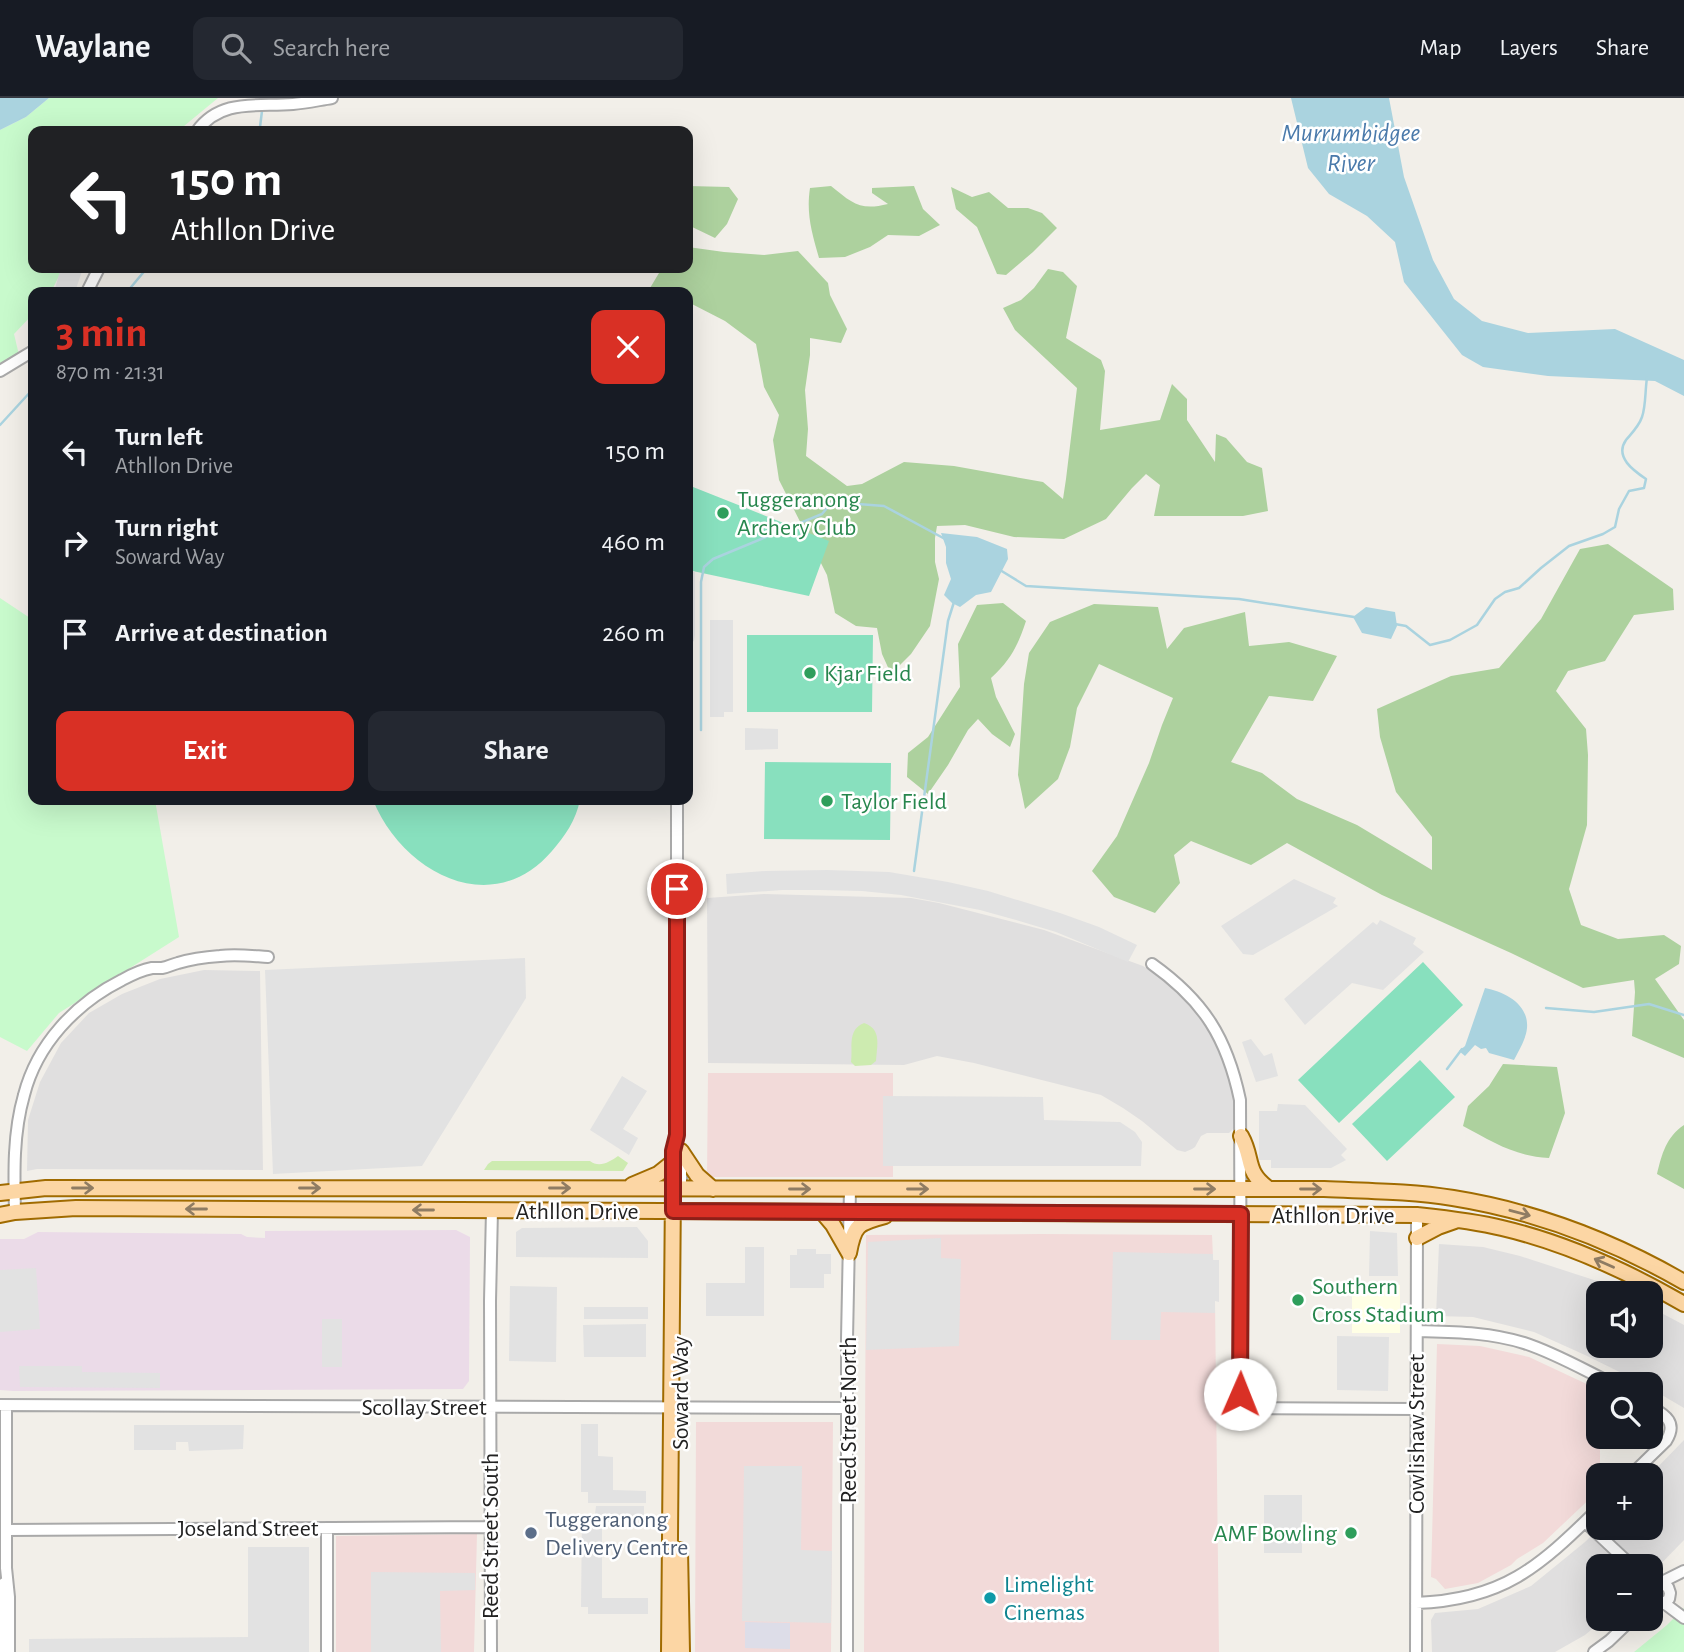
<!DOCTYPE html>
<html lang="en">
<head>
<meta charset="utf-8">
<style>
  :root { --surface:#171b24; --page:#242831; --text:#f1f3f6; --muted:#9ea1a6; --line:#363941; --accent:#d93025 }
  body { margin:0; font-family:"Alegreya Sans",sans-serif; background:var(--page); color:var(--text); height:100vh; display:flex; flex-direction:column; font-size:26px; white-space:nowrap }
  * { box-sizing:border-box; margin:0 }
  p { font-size:23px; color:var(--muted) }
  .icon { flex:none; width:38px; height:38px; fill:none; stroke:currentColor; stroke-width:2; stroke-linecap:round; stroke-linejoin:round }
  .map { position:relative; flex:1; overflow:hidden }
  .drawer { position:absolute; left:28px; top:189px; width:665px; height:518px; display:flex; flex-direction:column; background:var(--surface); border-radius:14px; box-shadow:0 7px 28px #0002 }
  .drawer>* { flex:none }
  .hud { position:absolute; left:28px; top:28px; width:665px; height:147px; border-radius:14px; box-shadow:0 7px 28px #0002; background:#202124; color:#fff; overflow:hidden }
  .tools { position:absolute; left:1586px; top:1183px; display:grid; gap:14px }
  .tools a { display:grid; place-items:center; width:77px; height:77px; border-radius:14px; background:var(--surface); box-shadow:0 7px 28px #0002; font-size:35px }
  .pin { position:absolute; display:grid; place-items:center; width:60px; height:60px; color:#fff; margin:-30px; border:4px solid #fff; border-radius:50%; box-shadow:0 2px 7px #0007 }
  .me { position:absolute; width:77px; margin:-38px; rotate:1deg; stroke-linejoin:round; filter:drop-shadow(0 0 5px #0008) }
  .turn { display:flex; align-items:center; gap:24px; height:147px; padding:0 28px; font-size:32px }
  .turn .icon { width:91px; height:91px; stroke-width:2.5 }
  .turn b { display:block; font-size:49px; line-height:60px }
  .round { display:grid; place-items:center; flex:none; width:74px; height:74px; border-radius:14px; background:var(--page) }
  .headline { display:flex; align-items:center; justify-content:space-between; height:119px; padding:0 28px }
  h1 { font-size:42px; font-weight:700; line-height:52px; color:var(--accent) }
  .cta { display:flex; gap:14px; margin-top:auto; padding:14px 28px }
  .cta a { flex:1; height:80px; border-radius:14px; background:var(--accent); color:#fff; font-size:28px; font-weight:700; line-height:80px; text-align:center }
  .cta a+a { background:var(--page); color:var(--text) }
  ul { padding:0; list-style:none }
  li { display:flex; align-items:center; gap:21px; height:91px; padding:0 28px }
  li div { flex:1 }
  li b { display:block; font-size:26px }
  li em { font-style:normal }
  header { display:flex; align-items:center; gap:42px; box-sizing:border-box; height:98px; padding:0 35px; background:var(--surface); border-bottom:2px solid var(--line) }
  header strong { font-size:33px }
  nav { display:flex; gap:38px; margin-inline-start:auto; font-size:24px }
  .search { width:490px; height:63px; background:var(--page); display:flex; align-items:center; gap:18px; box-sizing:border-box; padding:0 24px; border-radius:14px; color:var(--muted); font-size:26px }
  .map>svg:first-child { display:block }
  .residential { fill:#e0dfdf }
  .commercial { fill:#f2dad9 }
  .industrial { fill:#ebdbe8 }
  .education { fill:#ffffe5 }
  .grass { fill:#cdebb0 }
  .forest { fill:#add19e }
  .park { fill:#c8facc }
  .pitch { fill:#88e0be }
  .parking { fill:#e2e2e2 }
  .plaza { fill:#dddde8 }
  .water { fill:#aad3df }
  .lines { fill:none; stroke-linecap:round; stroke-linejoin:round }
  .stream { stroke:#aad3df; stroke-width:2.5 }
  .minor-casing { stroke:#a9a9a9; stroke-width:14 }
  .major-casing { stroke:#a06b00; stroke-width:18 }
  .minor { stroke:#fff; stroke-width:10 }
  .major { stroke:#fcd6a4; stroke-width:14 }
  .oneway { stroke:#8f7c63 }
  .route-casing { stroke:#8d1f18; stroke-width:18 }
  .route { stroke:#d93025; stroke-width:12 }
  .leisure-dot { fill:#2e9e5b; stroke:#fff; stroke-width:2.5 }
  .service-dot { fill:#5c6f8a; stroke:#fff; stroke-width:2.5 }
  .culture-dot { fill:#0f9aa8; stroke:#fff; stroke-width:2.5 }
  .labels { text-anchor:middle; stroke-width:5; stroke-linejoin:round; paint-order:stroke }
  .leisure-label { font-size:24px; fill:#27864d; stroke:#fff; text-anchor:start }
  .street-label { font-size:24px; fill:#222; stroke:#fff }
  .service-label { font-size:24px; fill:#4e5e75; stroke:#fff; text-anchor:start }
  .culture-label { font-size:24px; fill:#0d838f; stroke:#fff; text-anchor:start }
  .water-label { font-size:26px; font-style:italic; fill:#4a7aab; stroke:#fff }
</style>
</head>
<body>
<header>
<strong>Waylane</strong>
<div class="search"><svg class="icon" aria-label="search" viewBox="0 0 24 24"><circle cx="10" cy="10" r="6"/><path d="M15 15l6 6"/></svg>Search here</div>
<nav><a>Map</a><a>Layers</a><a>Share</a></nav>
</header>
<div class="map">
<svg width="1684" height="1554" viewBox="0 0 1684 1554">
  <rect width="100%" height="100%" fill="#f2efe9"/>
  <path class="residential" d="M764,796L911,800L939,805L1044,832L1143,868L1166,883L1187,903L1203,920L1219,948L1234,991L1237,1023L1234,1030L1229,1035H1207L1201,1038L1195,1049L1192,1051L1185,1054L1177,1052L1142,1023L1123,1010L1101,997L974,965L937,958L904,967L708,965L707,800Z
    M204,872L260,873L263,1072L37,1071L27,1073L28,1022L40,984L61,945L89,915L122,896L160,881Z
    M1439,1146L1483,1149L1520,1158L1597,1183L1623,1195H1598V1248H1650V1209L1684,1227V1310L1650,1290V1286H1644L1585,1257L1534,1234L1473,1219L1436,1218Z
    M1684,1342V1442L1650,1477V1468H1598V1521H1604L1585,1537L1555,1554H1432L1431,1522L1435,1515L1478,1511L1531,1488L1585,1444L1599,1430H1650V1377Z"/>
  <path class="commercial" d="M708,975H893V1079H707Z
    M1040,1136L1212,1137L1215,1203L1219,1554H864L866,1137Z
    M1437,1246L1480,1248L1529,1259L1593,1289L1598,1295V1339H1600V1377H1598V1393L1543,1445L1517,1461L1511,1467L1478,1485L1445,1491L1436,1481L1431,1479Z
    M696,1324H833L831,1554H695Z
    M477,1436L474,1554H336V1438Z"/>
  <path class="industrial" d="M456,1132L470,1139L469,1283L463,1291L13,1293L0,1292V1141H24L38,1134L241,1136L247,1139L265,1140V1133Z"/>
  <path class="education" d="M1352,1187H1400V1235H1352Z"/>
  <path class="grass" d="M864,925C882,931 877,947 876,963L871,967L855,968L851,964C853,949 847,932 864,925Z
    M618,1058L628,1065L623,1073L484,1072L488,1066L492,1063H590C599,1070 610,1064 618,1058Z"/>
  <path class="forest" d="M688,88L729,89L738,101L727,126L715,140L688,127Z
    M831,88C852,105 860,113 888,106L872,95V90L914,88L923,111L940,127L919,138L888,137L870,149L845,159L819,160C812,135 806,116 810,90Z
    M951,89L972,99L989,94L1008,110H1028L1042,115L1057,130L1033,154L1006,177L997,176L977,129L956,111Z
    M688,149L724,154L764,157L798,153L828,185L830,197L847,231L841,245L810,240V257L805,292L808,331L806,358L847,388L862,386L904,364L954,368L1043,384L1063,401L1066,381L1077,290L1015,232L1003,210L1021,202L1034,190L1048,171L1063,174L1077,188L1066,240L1101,262L1105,273L1100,332L1160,322L1172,286L1187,301V322L1215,364L1216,336L1226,340L1247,364L1262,370L1268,413L1243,418H1154L1160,387L1146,376L1132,390L1106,421L1064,441L1014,439L965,427L937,428L935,440V464L939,481L930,528L911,556L891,576L882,556L877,530L856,528L835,515L827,477L779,382L773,342L779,317L764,289L756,246L725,223L688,204V194H665L650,190L662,170H688Z
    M1608,446L1673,491L1674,512L1634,517L1605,563L1568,573L1556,593L1586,631L1588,657L1587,727L1569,791L1581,827L1618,841L1664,837L1681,848L1679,866L1655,881L1684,922V960L1632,938L1635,894L1634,882L1583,890L1511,855L1382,797L1287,745L1251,767L1191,743L1174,757L1180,785L1155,815L1114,799L1092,773L1117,738L1149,665L1162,627L1173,600L1099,566L1077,610L1070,649L1058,681L1025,711L1018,677L1024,586L1029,555L1050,524L1094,506L1158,509L1167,551L1184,530L1245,514L1249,548L1289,544L1337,558L1313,603L1269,598L1231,664L1262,675L1297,701L1357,727L1432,772V739L1396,694L1380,639L1377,611L1451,578L1499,570L1541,521L1580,451Z
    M1003,505L1026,523C1018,547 1011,562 991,580L996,599L1015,636L1010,649L992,636L978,621L968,632L948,667L928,696L907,679L908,655L928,639L960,589L958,546L977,507Z
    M1503,966L1557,969L1565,1015L1549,1060C1514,1058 1493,1044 1463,1028L1468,1008L1489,988Z
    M1684,1027V1091L1657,1076C1662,1056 1666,1039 1684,1027Z"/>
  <path class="park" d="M49,0H218L178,33H33V170H63L51,194H33V216L14,236L19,257L0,265V32L26,19Z
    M0,500L33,522V702H155L179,839L59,915L27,953L0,939Z
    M1684,1510V1554H1634L1667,1527Z"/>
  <path class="pitch" d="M688,387L829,443L809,498L688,472Z
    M747,537H873L872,614H747Z
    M765,664L891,665L890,742L764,741Z
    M373,702H580C576,722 565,738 552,753C492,823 402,774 373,702Z
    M1423,864L1463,907L1339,1025L1298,982Z
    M1420,962L1455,999L1387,1063L1352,1026Z"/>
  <path class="parking" d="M61,170H83L75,194H54Z
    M688,472L695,474V537L694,543L688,547Z
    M710,522H733V614H724V619H710Z
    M745,630L778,631V651L745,652Z
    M827,772L889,774L948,784L988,793L1060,815L1099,829L1137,847L1128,864L1056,834L1016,822L980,812L901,797L862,793L820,792H782L727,796L726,776L765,773Z
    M1294,781L1336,800L1333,805L1338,808L1253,857L1243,856L1221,828Z
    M1380,822L1416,840L1413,846L1424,854L1383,892L1352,885L1305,927L1284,901L1373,824L1377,827Z
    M525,860L526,900L422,1068L273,1076L265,872Z
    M1251,941L1264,958L1272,955L1278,978L1256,984L1242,944Z
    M622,978L647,993L623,1031L638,1040L629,1057L590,1032Z
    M883,998L1043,999L1044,1022L1120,1024L1135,1034L1142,1044L1141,1068H883Z
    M1278,1006L1305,1007L1347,1051L1341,1057L1346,1062L1331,1070H1271V1062H1259V1013H1277Z
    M637,1129L648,1143V1160L516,1159V1134L522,1130Z
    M1370,1133L1397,1135L1398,1178H1369Z
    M941,1140V1160L961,1161L959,1248L866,1252L868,1144Z
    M745,1149H764V1218H706V1185H745Z
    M797,1151H816V1156H831V1176H824V1190H790V1157H797Z
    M1113,1154L1213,1156V1162H1219V1204L1215,1203V1215L1161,1214L1160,1242H1111Z
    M36,1170L40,1231L0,1234V1172Z
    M510,1188L557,1189L556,1264L509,1263Z
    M584,1209H648V1221H584Z
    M322,1221H342V1269H322Z
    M646,1226V1259H584L583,1227Z
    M1337,1238L1389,1239L1388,1293L1337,1292Z
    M19,1268H82V1274L160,1275V1290L20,1289Z
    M581,1326H598V1358L613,1359V1392L646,1393V1405H588V1394H581Z
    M134,1327H244L243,1351L189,1353L188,1344H176V1352H134Z
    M744,1368H802L801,1452L832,1453L831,1525L742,1523Z
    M1264,1397H1302V1455H1264Z
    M596,1408H644V1420L602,1421V1500H648V1516H588V1509H581L582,1416H595Z
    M248,1449H309V1554H29V1541L248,1539Z
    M371,1474L475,1475V1492L440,1493L441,1554H371Z"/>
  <path class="plaza" d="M745,1524L790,1525V1551L745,1550Z"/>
  <path class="water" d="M0,0H49L26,19L0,32Z
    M1291,0H1389L1404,79L1433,162L1454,201L1482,223L1528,235L1615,231L1684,262V298L1655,283L1548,278L1483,269L1462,257L1404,184L1395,144L1367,118L1329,96L1308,70Z
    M941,435L977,439L1007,451L1008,461L991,494L976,497L960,509L952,505L944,497L951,481L946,465V449Z
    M1366,509L1395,514L1397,528L1391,541L1362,535L1353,519Z
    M1485,890C1505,894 1529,906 1527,930C1526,941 1519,952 1514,962L1489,955L1486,950L1481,951L1475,947L1465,958L1459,953L1465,948Z"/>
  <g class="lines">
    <path class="stream" d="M256,33L260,29L262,13
      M127,194L147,170
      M0,327L33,291
      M1000,472L1026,488L1239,501L1354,519
      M1395,526L1406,528L1430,547L1450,542L1477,527L1495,501L1505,494L1519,490L1541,470L1569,448L1603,436L1615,429L1619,411L1629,393L1644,390L1646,381C1634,373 1614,359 1626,342C1632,335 1639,328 1642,319C1646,308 1645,292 1647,280
      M701,632V484L704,469L713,461L822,416L832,404L884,408L945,441
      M914,773L948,523L954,504
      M1546,910L1594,914L1649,906L1684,917
      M1447,971L1462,951"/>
    <defs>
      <path id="minor" d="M197,33C221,0 258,9 293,6C306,5 319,2 332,0
        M87,194L99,170
        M0,273L33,253
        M1152,866C1204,903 1227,940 1240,1002L1241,1292L1238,1310L1416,1311
        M681,1054V1091
        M673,1091V1053L677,1037V702
        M15,1114C14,1075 13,1035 24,997C37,946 76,905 122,882C131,877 141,872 152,870C153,870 161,870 162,870C168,869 173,866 178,865C191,861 206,859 220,858C236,856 252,858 268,859
        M1417,1233C1453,1234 1489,1234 1524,1245C1555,1255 1584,1272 1613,1286
        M0,1307L848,1310
        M6,1308V1470L9,1499V1554
        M1631,1377L1666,1343C1678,1324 1665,1317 1650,1308
        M1585,1424L1632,1468
        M6,1432L490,1429
        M1658,1486L1684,1473
        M1650,1495L1654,1488L1661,1486L1668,1489L1670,1495L1669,1501L1662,1506L1654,1504L1650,1497
        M1416,1505C1503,1502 1539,1469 1598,1411
        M1664,1505L1684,1520
        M1,1554L2,1499L4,1485
        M327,1554V1430
        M491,1554L490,1203L492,1112
        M847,1554V1241L850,1091
        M1416,1554L1417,1117
        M1594,1554L1609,1543L1632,1521"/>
      <path id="major" d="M1241,1038C1254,1061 1244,1073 1269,1091
        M681,1053L697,1077L713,1091
        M632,1087L658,1076L673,1064
        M0,1095L46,1090L1324,1091C1367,1093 1410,1093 1453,1100C1534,1113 1613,1143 1684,1184
        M822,1114L833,1127L849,1155
        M0,1117L15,1114L76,1110L1417,1117C1445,1120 1474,1123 1502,1130C1566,1145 1627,1173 1684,1206
        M1417,1140L1438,1129L1455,1123
        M849,1155C854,1127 858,1125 885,1118
        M680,1452L682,1554
        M669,1554L673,1091"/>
    </defs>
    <use href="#minor" class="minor-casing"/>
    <use href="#major" class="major-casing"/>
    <use href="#minor" class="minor"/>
    <use href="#major" class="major"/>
  </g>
  <defs><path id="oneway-shaft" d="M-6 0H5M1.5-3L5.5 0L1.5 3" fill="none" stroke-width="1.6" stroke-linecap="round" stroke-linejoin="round" transform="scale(1.75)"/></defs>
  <g class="oneway">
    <use href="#oneway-shaft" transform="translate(83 1090)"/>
    <use href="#oneway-shaft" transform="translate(310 1090)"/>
    <use href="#oneway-shaft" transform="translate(560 1090)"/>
    <use href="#oneway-shaft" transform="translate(800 1091)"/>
    <use href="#oneway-shaft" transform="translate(918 1091)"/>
    <use href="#oneway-shaft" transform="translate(1205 1091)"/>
    <use href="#oneway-shaft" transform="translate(1311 1091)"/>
    <use href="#oneway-shaft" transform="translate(196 1111) rotate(-180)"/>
    <use href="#oneway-shaft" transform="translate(423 1112) rotate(-180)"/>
    <use href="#oneway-shaft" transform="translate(1520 1115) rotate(15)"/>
    <use href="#oneway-shaft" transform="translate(1604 1165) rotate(-156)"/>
  </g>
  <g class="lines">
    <defs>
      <path id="route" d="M677,791V1037L673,1053V1113L1241,1116L1240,1296"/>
    </defs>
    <use href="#route" class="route-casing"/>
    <use href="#route" class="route"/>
  </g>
  <g class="leisure-dot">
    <circle cx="723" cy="415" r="7"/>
    <circle cx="810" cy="575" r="7"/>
    <circle cx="827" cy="703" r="7"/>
    <circle cx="1298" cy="1202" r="7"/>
    <circle cx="1351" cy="1435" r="7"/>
  </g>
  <circle class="service-dot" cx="531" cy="1435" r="7"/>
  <circle class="culture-dot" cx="990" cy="1500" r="7"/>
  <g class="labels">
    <g class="leisure-label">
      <text x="737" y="409">Tuggeranong<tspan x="737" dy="28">Archery Club</tspan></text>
      <text x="824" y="583">Kjar Field</text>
      <text x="841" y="711">Taylor Field</text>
      <text x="1312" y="1196">Southern<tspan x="1312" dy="28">Cross Stadium</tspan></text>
      <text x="1337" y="1443" text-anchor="end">AMF Bowling</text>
    </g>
    <g class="street-label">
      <text x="577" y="1121">Athllon Drive</text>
      <text x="1333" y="1125">Athllon Drive</text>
      <text transform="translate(680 1295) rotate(-90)" y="8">Soward Way</text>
      <text x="424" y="1317">Scollay Street</text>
      <text transform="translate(848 1322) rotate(-90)" y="8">Reed Street North</text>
      <text transform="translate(1416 1336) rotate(-90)" y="8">Cowlishaw Street</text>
      <text x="248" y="1438">Joseland Street</text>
      <text transform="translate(490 1438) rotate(-90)" y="8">Reed Street South</text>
    </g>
    <g class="service-label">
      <text x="545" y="1429">Tuggeranong<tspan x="545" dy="28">Delivery Centre</tspan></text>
    </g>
    <g class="culture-label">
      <text x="1004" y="1494">Limelight<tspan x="1004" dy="28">Cinemas</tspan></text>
    </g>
    <g class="water-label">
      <text x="1351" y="43">Murrumbidgee<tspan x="1351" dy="30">River</tspan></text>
    </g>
  </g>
</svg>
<div class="tools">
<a><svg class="icon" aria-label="sound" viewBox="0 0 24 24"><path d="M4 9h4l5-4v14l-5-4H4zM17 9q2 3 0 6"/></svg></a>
<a><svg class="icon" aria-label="search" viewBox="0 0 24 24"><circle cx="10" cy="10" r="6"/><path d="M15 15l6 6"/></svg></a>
<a>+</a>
<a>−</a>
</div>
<div class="pin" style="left:677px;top:791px;background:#d93025"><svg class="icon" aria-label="arrive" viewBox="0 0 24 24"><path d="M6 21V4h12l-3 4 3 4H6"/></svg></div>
<svg class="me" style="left:1240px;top:1296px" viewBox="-20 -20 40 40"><circle r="19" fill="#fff"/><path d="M0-13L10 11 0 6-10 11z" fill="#d93025"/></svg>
<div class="hud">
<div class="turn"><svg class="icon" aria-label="left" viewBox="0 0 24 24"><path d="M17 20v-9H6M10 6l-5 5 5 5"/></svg><div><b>150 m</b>Athllon Drive</div></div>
</div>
<section class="drawer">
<div class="headline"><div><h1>3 min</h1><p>870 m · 21:31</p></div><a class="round" style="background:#d93025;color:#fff"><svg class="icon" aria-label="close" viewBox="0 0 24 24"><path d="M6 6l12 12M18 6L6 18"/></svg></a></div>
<ul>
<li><svg class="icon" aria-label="left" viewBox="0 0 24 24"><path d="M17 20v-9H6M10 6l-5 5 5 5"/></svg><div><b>Turn left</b><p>Athllon Drive</p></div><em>150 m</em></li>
<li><svg class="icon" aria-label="right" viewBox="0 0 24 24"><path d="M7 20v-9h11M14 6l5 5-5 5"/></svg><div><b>Turn right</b><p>Soward Way</p></div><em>460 m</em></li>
<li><svg class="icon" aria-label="arrive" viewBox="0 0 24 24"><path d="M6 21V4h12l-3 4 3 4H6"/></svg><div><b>Arrive at destination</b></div><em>260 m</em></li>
</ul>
<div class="cta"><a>Exit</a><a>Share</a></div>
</section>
</div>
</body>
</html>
